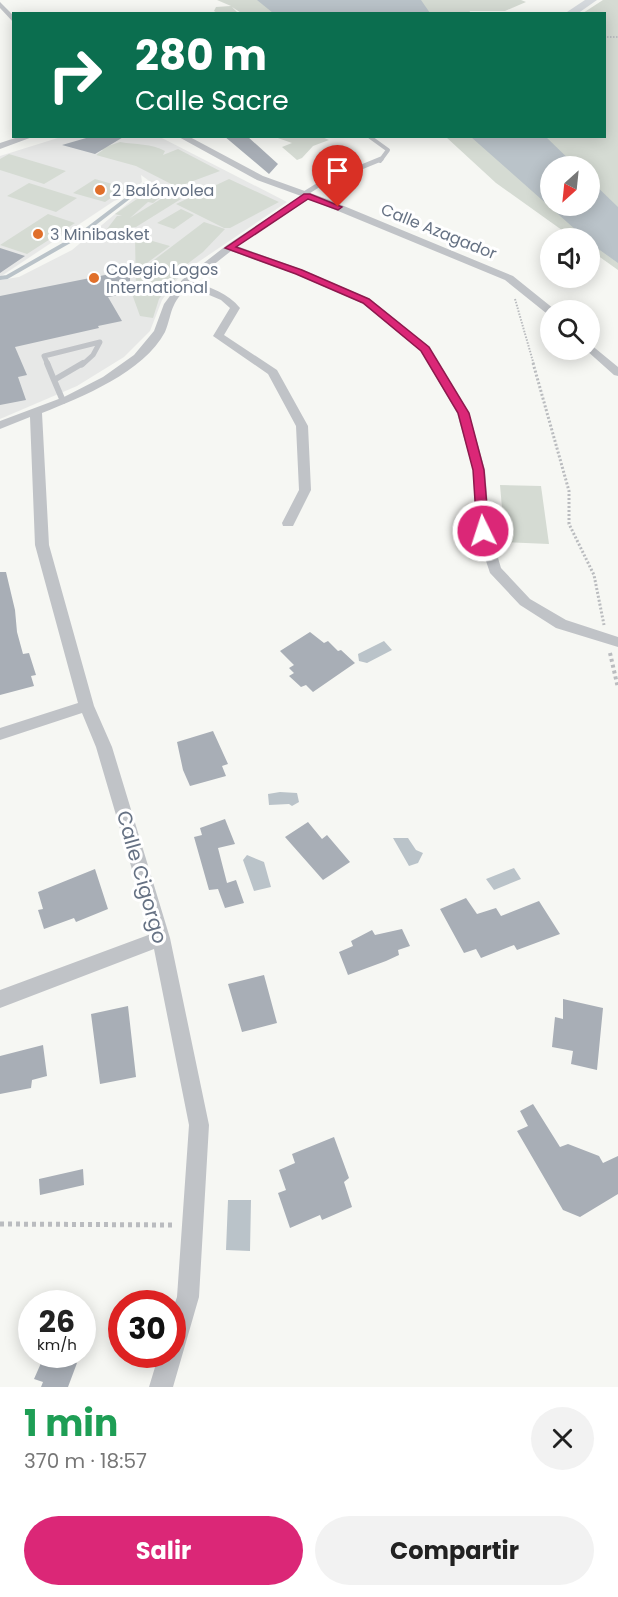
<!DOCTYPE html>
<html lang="es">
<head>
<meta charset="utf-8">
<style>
  :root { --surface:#fff; --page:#f2f2f2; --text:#222; --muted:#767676; --accent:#db2777 }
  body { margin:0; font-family:Poppins,sans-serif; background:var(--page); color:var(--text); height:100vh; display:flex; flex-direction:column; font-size:22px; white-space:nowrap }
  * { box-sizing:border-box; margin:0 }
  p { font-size:20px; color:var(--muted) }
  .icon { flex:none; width:33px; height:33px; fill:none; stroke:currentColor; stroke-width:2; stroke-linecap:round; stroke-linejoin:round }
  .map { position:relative; height:1387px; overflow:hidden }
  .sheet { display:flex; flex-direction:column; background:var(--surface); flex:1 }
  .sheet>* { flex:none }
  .top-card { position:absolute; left:12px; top:12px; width:594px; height:126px; border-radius:0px; box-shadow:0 3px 15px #0003; background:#0b6e4f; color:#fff; overflow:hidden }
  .needle { width:39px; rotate:207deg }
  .buttons { position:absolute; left:540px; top:156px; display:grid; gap:12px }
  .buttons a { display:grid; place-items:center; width:60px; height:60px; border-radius:50%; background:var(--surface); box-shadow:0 3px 15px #0003; font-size:30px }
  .speed { position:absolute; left:18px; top:1290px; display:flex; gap:12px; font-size:30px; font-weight:700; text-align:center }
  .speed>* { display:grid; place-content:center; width:78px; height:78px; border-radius:50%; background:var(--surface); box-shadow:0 3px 15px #0003; line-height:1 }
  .speed small { font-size:15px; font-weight:400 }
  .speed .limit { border:9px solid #d22; background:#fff; color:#111 }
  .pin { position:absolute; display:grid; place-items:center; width:51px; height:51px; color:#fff; margin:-62px -26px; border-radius:50% 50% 50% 0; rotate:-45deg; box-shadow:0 0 6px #0007 }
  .pin .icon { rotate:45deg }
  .me { position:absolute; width:66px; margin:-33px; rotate:356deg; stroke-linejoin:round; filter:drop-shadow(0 0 4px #0008) }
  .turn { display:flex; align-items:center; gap:21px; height:126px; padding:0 24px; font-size:27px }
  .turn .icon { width:78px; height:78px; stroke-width:2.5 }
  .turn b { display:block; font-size:42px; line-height:51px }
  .round { display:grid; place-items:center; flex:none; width:63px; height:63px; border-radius:32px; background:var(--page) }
  .headline { display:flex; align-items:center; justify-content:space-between; height:102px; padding:0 24px }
  h1 { font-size:36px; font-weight:700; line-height:45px; color:#1e9e55 }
  .action { display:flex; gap:12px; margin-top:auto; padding:12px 24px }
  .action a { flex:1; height:69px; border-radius:36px; background:var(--accent); color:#fff; font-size:24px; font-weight:700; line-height:69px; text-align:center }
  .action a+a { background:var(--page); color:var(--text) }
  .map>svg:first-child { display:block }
  .built { fill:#e7e8e7 }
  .green { fill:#d5dbd3; fill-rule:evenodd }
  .water { fill:#bac3c9 }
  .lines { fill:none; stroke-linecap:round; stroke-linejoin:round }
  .stream { stroke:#bac3c9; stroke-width:4 }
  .building { fill:#a8aeb6 }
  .path-far3 { stroke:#babcbf; stroke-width:2; stroke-dasharray:1.5 1.5; stroke-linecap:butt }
  .path-far2 { stroke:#babcbf; stroke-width:3; stroke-dasharray:2 2; stroke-linecap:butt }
  .path-far1 { stroke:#babcbf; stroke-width:4; stroke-dasharray:3 3; stroke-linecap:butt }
  .path { stroke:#babcbf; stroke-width:5; stroke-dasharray:4 4; stroke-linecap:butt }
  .lane-far2 { stroke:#c0c3c7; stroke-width:4 }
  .lane-far1 { stroke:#c0c3c7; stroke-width:5 }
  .lane { stroke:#c0c3c7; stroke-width:6 }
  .street { fill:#c0c3c7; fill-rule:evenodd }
  .secondary { fill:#d6dade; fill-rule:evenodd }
  .route { fill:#db2777; stroke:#8e194d; stroke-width:1.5 }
  .poi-dot { fill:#e06f2a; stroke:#fff; stroke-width:2 }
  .labels { text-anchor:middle; stroke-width:6; stroke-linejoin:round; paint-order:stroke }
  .far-poi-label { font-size:16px; fill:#667284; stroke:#fff; text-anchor:start }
  .far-street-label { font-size:16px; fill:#667284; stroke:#fff }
  .street-label { font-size:20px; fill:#667284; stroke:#fff }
</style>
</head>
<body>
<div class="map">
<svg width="618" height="1387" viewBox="0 0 618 1387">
  <rect width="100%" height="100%" fill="#f6f7f3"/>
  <path class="built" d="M61,137H160L287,202L182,273L162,300L150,331L124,357L77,386L0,419V280L19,277L72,250L152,183L141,175L142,182L127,196L114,201L0,277V156Z"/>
  <path class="green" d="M217,0H521L526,2L505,11H470L469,14H243L232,7L238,13H217L214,11L216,7L231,6Z
    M603,0H618V270L590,250V238H573L496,183L446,137L604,136V14L583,13ZM550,166H590V206H550Z
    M275,137H322L329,140L313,146L302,158L297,160L282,147L292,143Z
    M120,142C136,145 151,143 165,151L163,155L178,149L220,171L177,187L136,166L96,155L103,150L99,149Z
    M9,154L66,171L44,184L0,170V159Z
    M95,179L126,188L105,202L73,193Z
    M229,179L279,202L230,228H224L176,204Z
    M29,183L77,198L56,212L7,196Z
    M156,186L171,189L153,203L148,202L130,218L169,194L181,199L136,227L107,229L117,216H122L115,214Z
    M181,209L194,215L174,229L157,223Z
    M48,214L75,223L27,254L0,245Z
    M204,222L225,229L203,252L178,271L150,263Z
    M135,236L170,246L147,263L180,273L159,299L153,318L140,316L132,294L136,292Z
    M500,485L541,486L549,544L505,542Z"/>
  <path class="water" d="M257,0H421L430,13H273Z
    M471,137H546L576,166H550V206H590V180L618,207V263L590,243V238H585Z
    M384,641L392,650L367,663L359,661L358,654Z
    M280,792L297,793L299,802L292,806L289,804L269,805L268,794Z
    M393,838H408L416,850L423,853L418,863L409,866Z
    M247,855L264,862L271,887L254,891L243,860Z
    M514,868L521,879L494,890L486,879Z
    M228,1200H251L250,1251L226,1250Z"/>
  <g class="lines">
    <path class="stream" d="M0,278L7,277L77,237L145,185"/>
  </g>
  <path class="building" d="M93,136H125L95,154L62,145Z
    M224,136H247L278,164L269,174Z
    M0,248L25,256L0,273Z
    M130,270V293L108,297L122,321L98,326L99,328L15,347L27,375L18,377L26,400L0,405V296Z
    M0,572H6L15,610L17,632L23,654L29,653L36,675L31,676L34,686L0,695Z
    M310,632L324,643L328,641L338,651L341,650L355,663L313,692L306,685L301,687L289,676L294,673L289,668L294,665L280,651Z
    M213,731L228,764L222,766L226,776L190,786L183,770L177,742Z
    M225,819L235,844L218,848L227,883L236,880L244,903L225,908L218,889L209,890L194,837L202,835L200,828Z
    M308,822L322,839L327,835L350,862L323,880L285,837Z
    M95,869L108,909L76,922L74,918L44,929L38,910L43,909L38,892Z
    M466,898L477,914L496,908L501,916L539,901L560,934L517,950L514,945L481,958L476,949L464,953L440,909Z
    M402,929L410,946L398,950L399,955L386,961L348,975L339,952L353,946L351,941L372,930L375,935Z
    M264,975L277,1023L242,1032L228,984Z
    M563,999L603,1008L597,1070L571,1064L573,1051L552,1047L555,1017L563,1019Z
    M128,1006L136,1077L100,1084L91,1014Z
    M43,1045L47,1076L32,1080L31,1088L0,1094V1056Z
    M533,1104L560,1147L568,1144L599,1156L603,1163L618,1156V1194L580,1217L563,1210L517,1131L528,1126L520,1111Z
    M334,1137L349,1178L344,1182L352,1207L322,1220L320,1215L290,1228L278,1193L286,1190L279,1170L295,1163L292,1154Z
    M83,1169L84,1185L40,1195L39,1179Z
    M45,1354H57L77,1363L68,1387H41L43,1382L34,1379Z"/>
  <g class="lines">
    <path class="path-far3" d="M604,37H618
      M515,299L534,365"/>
    <path class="path-far2" d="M533,363L569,491V524L594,575L604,625"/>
    <path class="path-far1" d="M610,653L618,688"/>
    <path class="path" d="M0,1224L173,1225"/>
    <path class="lane-far2" d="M370,137L388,150L380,161"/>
    <path class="lane-far1" d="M304,194L320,184L381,159
      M48,365L44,356L100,342L93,355L82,365"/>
    <path class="lane" d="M47,363L54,380
      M54,380L63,401
      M54,380L83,363"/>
    <path class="street" d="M0,2L14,16V23L0,8Z
      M21,136H35L0,149V143Z
      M177,136H188L263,176L327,199L513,276L554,309L555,310H550V314L546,313L505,280L309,199L237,246L303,270L370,299L429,347L469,413L485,470L490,531L501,568L530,599L566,620L618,637V647L556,628L520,605L490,573L476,531L473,470L457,413L421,351L362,303L295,274L231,251L193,281C211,288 228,293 240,308L224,335L277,370L308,426L311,490L293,526H283L282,523L299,490L296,426L268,374L213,336L230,308L221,300L188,286C183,292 177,298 174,305C170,313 169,323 165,332C144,372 82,397 42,413L49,545L94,706L112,747L170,938L209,1125L199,1297L173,1387H149L159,1354H172V1311L177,1297L189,1125L154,949L0,1008V990L151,934L96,747L82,713L0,740V728L78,703L35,545L30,417L0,429V421L64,397L103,377L134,355L154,331L164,304L182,280L227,245L301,196L257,180Z
      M590,344L618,367V376L614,375L586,350H590Z"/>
    <path class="secondary" d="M585,0H597L577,14H564Z"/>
  </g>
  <path class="route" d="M304,194H310L342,207L338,210L308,199L236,247L302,270L369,299L429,347L469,413L484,470L489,531L487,534H478L477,531L473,470L458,413L421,351L363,303L296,274L225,248Z"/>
  <g class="poi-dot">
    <circle cx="100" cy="190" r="6"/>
    <circle cx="38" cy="234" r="6"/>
    <circle cx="94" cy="278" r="6"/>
  </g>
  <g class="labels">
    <g class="far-poi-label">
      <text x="112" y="196">2 Balónvolea</text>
      <text x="50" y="240">3 Minibasket</text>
      <text x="106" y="275">Colegio Logos<tspan x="106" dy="18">International</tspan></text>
    </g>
    <g class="far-street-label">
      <text transform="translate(439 231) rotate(22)" y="6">Calle Azagador</text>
    </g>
    <g class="street-label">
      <text transform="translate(142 877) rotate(74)" y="7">Calle Cigorgo</text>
    </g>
  </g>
</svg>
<div class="buttons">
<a><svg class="needle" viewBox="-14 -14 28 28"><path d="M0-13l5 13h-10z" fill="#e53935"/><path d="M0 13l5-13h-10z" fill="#767676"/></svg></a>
<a><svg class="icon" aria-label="sound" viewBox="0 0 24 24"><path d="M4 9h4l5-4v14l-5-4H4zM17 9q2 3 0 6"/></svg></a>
<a><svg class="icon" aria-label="search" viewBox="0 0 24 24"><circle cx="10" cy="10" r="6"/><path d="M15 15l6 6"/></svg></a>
</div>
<div class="speed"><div>26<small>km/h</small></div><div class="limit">30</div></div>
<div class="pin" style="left:338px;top:207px;background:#d93025"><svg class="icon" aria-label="arrive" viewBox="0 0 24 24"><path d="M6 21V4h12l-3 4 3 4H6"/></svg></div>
<svg class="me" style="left:483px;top:531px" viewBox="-20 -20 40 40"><circle r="17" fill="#db2777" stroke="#fff" stroke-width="3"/><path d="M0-11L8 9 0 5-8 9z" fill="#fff"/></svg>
<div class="top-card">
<div class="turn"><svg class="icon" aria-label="right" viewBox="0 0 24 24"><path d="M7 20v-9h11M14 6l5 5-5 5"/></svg><div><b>280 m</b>Calle Sacre</div></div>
</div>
</div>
<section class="sheet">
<div class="headline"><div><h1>1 min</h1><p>370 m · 18:57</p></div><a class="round"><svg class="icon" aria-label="close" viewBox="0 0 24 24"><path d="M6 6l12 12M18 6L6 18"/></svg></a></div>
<div class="action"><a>Salir</a><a>Compartir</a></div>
</section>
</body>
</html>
